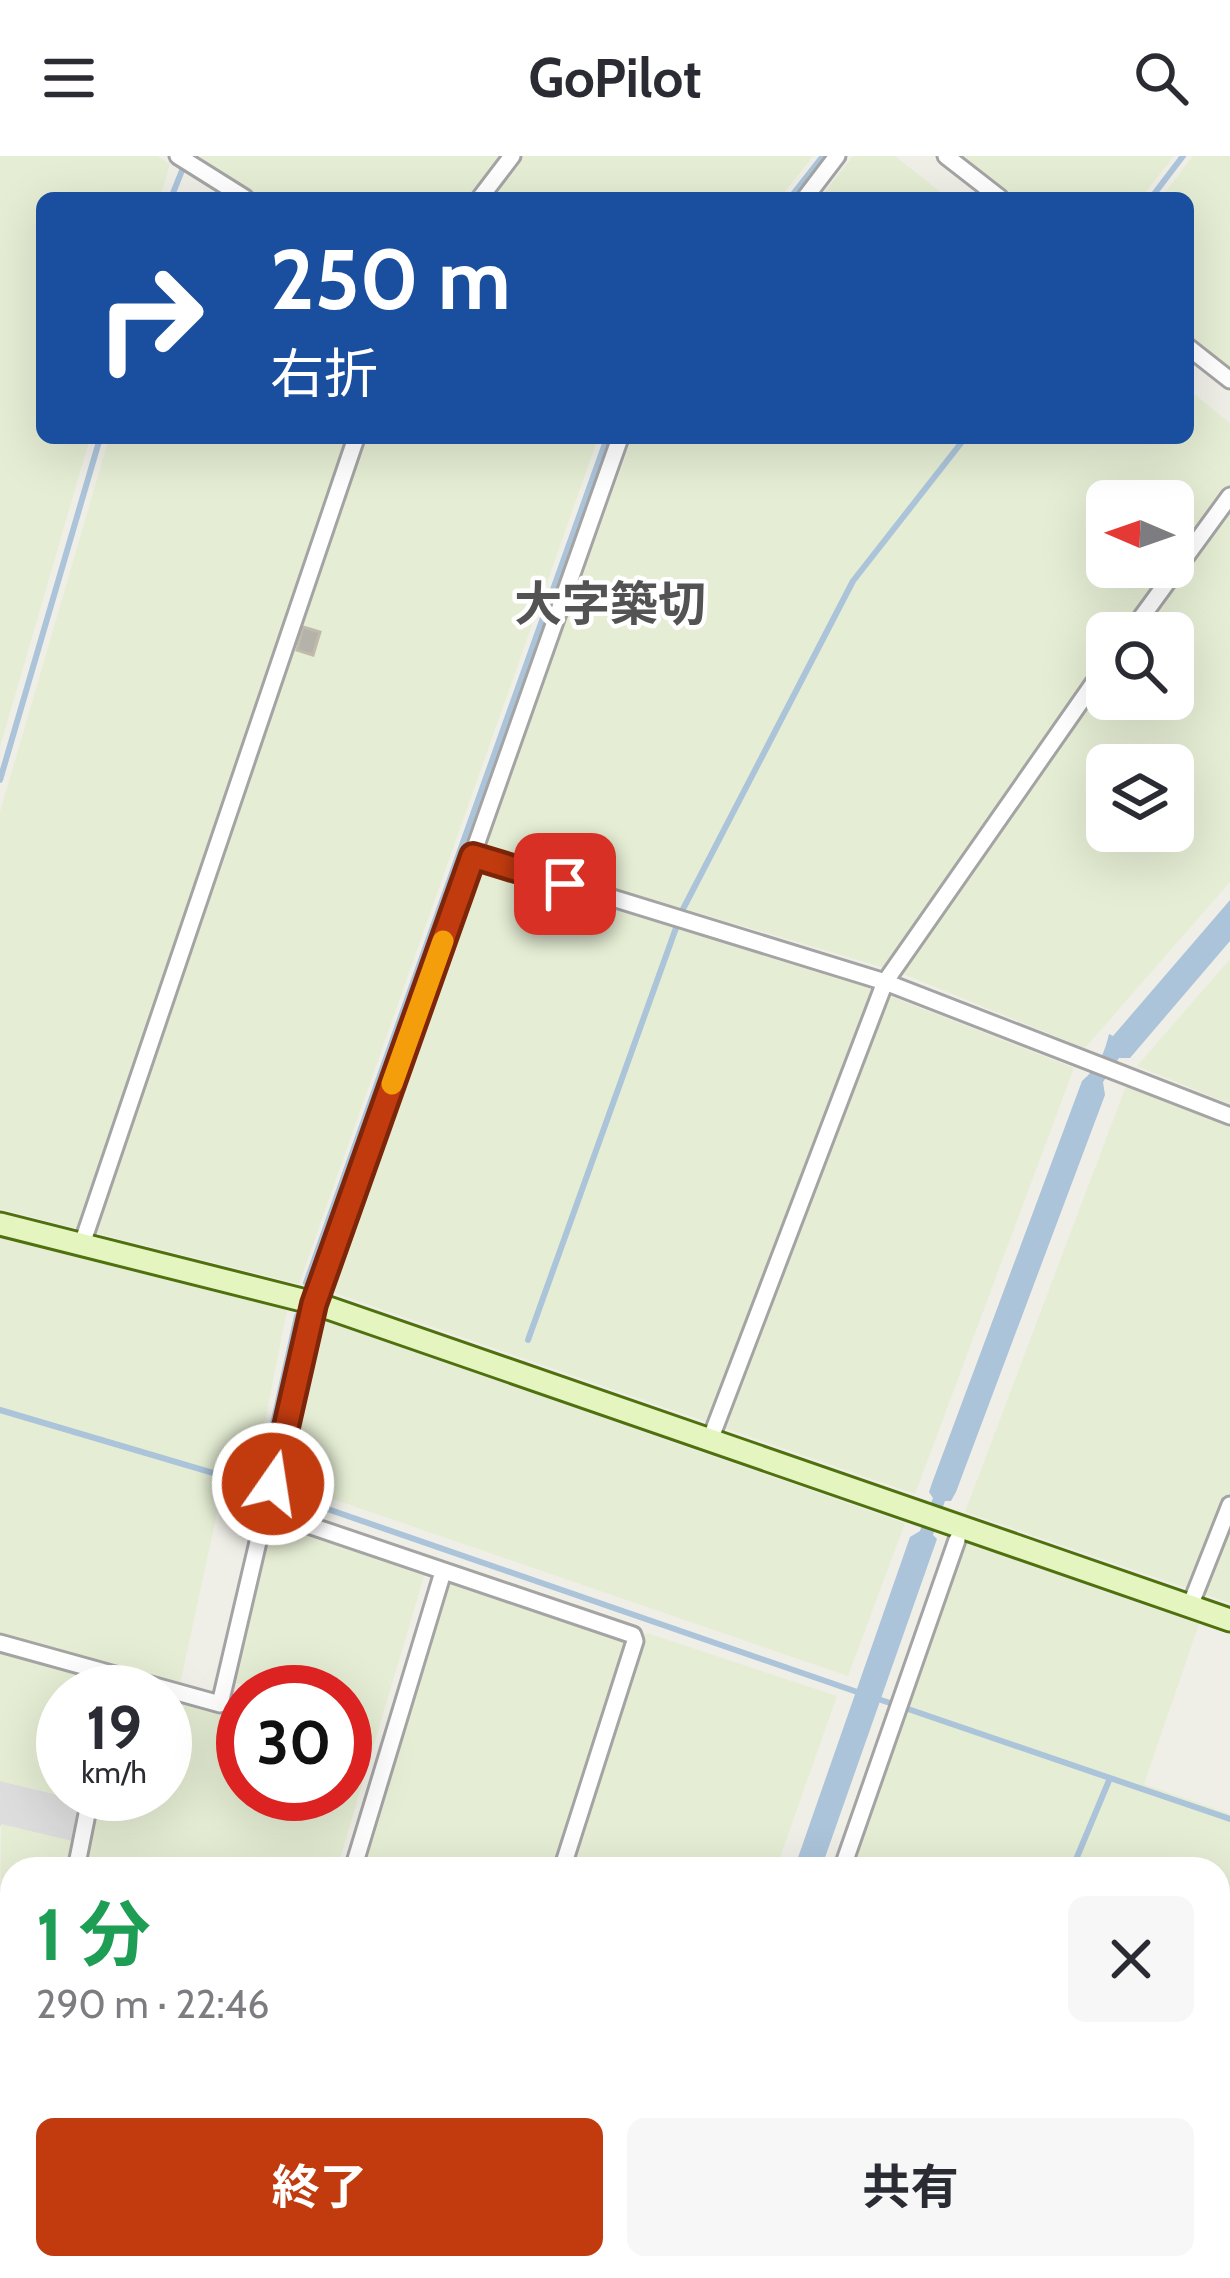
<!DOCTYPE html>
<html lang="ja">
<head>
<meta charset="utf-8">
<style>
  :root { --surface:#fff; --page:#f7f7f7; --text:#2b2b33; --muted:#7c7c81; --accent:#c13b0f }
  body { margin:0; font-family:Cabin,"Noto Sans JP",sans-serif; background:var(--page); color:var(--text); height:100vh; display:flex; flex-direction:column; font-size:45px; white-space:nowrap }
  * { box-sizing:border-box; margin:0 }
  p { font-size:39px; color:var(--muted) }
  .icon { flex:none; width:66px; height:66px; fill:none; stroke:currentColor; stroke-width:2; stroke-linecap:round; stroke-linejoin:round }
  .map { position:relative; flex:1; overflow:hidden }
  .drawer { position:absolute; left:0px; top:1701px; width:1230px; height:423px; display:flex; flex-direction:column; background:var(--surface); border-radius:36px 36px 0 0; box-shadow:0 12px 48px #0002 }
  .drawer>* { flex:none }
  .banner { position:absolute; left:36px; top:36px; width:1158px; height:252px; border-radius:18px; box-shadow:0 12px 48px #0002; background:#1a4fa0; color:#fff; overflow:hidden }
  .needle { width:78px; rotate:272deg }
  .fabs { position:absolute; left:1086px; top:324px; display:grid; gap:24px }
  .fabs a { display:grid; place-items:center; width:108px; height:108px; border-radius:18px; background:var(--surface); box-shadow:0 12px 48px #0002; font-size:60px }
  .speed { position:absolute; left:36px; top:1509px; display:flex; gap:24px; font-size:60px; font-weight:700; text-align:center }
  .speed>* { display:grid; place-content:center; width:156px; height:156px; border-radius:50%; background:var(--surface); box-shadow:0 12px 48px #0002; line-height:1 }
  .speed small { font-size:30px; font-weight:400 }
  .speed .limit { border:18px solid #d22; background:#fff; color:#111 }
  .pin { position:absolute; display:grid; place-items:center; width:102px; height:102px; color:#fff; margin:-51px; border-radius:24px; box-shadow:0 6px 18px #0006 }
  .me { position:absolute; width:132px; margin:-66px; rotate:13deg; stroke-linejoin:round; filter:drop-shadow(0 0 9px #0008) }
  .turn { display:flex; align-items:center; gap:42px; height:252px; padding:0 36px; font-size:54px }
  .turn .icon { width:156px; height:156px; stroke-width:2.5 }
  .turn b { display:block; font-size:84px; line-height:102px }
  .round { display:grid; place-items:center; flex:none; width:126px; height:126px; border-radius:18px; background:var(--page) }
  .headline { display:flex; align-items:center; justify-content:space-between; height:204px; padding:0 36px }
  h1 { font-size:72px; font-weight:700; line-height:90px; color:#1e9e55 }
  .primary-button { display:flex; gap:24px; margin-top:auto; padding:24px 36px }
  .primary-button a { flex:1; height:138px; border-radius:18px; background:var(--accent); color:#fff; font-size:48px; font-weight:700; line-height:138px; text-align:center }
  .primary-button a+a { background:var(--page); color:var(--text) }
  header { display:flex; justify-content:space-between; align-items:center; height:156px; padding:0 36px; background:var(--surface); font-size:54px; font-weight:700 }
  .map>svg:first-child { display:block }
  .residential { fill:#dedddd }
  .farmland { fill:#e5edd4; fill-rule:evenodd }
  .water { fill:#abc4da }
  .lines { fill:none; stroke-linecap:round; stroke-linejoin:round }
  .stream { stroke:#abc4da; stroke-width:6 }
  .building { fill:#b5b2aa; stroke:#c0baab; stroke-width:3 }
  .street-casing { stroke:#a4a4a4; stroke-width:21 }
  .secondary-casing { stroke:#4e710d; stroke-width:27 }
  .street { stroke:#fff; stroke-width:15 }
  .secondary { stroke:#e5f5c0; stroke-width:21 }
  .route-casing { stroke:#7d260a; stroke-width:30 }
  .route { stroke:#c13b0f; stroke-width:21 }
  .slow { stroke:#f59e0b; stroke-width:21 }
  .labels { text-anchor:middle; stroke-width:9; stroke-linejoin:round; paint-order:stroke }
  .quarter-label { font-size:48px; font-weight:bold; fill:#535353; stroke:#fff }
</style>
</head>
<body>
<header><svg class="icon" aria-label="menu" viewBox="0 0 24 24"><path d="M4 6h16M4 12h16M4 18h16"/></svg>GoPilot<svg class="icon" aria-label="search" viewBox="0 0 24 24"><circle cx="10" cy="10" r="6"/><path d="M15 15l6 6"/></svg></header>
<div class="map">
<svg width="1230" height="2122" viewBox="0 0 1230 2122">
  <rect width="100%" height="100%" fill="#f0efe7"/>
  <path class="residential" d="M0,1625L97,1648L89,1689L0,1670Z"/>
  <path class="farmland" d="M0,0H157L170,8L160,42H42V282H90L0,591Z
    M201,0H813L780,42H262L199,3Z
    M853,0H895L948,42H820Z
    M959,0H1174L1141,42H1012Z
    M1193,0H1230V215L1188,181V42H1161Z
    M1188,233L1230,267V726L1085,892L898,816L484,693L632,282H1188ZM1107,345H1173V411H1107ZM1107,477H1173V543H1107ZM1107,609H1173V675H1107Z
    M109,282H598L299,1128L0,1053V656Z
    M478,712L869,832L1074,912L915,1338L326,1134Z
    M1230,803V948L1137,910Z
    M1126,930L1230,969V1447L965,1356Z
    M0,1082L287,1154L254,1320L227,1311L180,1528L0,1478Z
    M319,1163L905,1367L848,1520L286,1327Z
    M274,1366L425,1417L337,1713H12V1828L0,1824L1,1668L89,1689L97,1648L0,1625V1492L146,1536H63V1638H165V1542L243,1565V1638H298L317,1644L319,1638H345V1536H264L234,1526Z
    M962,1386L1199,1468L1144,1628L1230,1658V1913L1218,1933V1713H850Z
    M447,1427L626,1483L647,1477L837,1540L776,1713H360Z
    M1230,1963V2122H1137L1143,2112H1218V1984Z
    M12,2053V2112H226L223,2122H0V2091Z
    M240,2112H637L633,2122H237Z
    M757,2112H1114L1108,2122H789Z"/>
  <path class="water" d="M1230,744V785L1130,902H1119L1103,926L1105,939L956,1336L951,1345H945L933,1379L937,1383L821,1713H794L910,1381L920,1375L933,1342L929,1336L932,1327L1082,925C1099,910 1105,896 1109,878L1113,880Z"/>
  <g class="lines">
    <path class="stream" d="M171,42L185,7
      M790,42L823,0
      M1151,42L1183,0
      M0,624L100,282
      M682,755L853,425L965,282
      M306,1127L607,282
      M528,1184L676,772
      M0,1254L284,1338L863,1538
      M259,1331L297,1160
      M875,1542L890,1547
      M908,1553L1230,1663
      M1072,1713L1110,1622
      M416,2122L420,2112
      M902,2122L906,2112"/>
  </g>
  <path class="building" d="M303,471L320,476L313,499L297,494Z"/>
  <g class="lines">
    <defs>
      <path id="street" d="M178,0L245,42
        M946,0L1000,42
        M480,42L512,0
        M805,42L837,0
        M1188,191L1230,224
        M1130,477L1230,340
        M473,699L885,826L1230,960
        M82,1088L356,282
        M710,1284L885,826L1107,508
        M267,1355L633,1479L635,1485L562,1713
        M1190,1450L1230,1349
        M0,1487L220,1548L314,1147L620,282
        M76,1713L91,1638
        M353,1713L443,1416
        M842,1713L957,1384
        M0,1923L12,1926
        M1218,1960L1230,1940
        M0,2071L12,2025
        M713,2112L749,2122
        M230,2122L233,2112
        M431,2122L434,2112
        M1123,2122L1130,2112"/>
      <path id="secondary" d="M0,1068L314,1147L1230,1464"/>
    </defs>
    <use href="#street" class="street-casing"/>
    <use href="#secondary" class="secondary-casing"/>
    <use href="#street" class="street"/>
    <use href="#secondary" class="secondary"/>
  </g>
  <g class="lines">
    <defs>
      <path id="route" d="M273,1328L314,1148L473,700L565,728"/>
    </defs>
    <use href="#route" class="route-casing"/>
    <use href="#route" class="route"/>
    <path class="slow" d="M392,928L443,785"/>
  </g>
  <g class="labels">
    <g class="quarter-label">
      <text x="610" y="465">大字築切</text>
    </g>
  </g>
</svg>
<div class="fabs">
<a><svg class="needle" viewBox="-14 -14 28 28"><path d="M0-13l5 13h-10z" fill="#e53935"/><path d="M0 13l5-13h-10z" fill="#7c7c81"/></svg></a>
<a><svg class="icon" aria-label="search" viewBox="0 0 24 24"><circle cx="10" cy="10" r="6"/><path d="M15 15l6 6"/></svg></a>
<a><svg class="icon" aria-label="layers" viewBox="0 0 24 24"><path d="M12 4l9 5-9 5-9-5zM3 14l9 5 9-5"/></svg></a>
</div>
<div class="speed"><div>19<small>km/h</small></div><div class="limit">30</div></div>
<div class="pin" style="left:565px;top:728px;background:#d93025"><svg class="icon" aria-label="arrive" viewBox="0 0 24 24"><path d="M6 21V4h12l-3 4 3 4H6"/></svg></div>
<svg class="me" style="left:273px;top:1328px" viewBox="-20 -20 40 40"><circle r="17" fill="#c13b0f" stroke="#fff" stroke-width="3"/><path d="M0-11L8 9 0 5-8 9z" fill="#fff"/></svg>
<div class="banner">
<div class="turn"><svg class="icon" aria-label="right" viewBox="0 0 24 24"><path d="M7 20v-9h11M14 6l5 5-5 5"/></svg><div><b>250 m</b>右折</div></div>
</div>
<section class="drawer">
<div class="headline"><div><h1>1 分</h1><p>290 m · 22:46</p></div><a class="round"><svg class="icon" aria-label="close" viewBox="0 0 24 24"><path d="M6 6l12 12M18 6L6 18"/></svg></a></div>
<div class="primary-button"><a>終了</a><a>共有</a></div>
</section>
</div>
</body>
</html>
